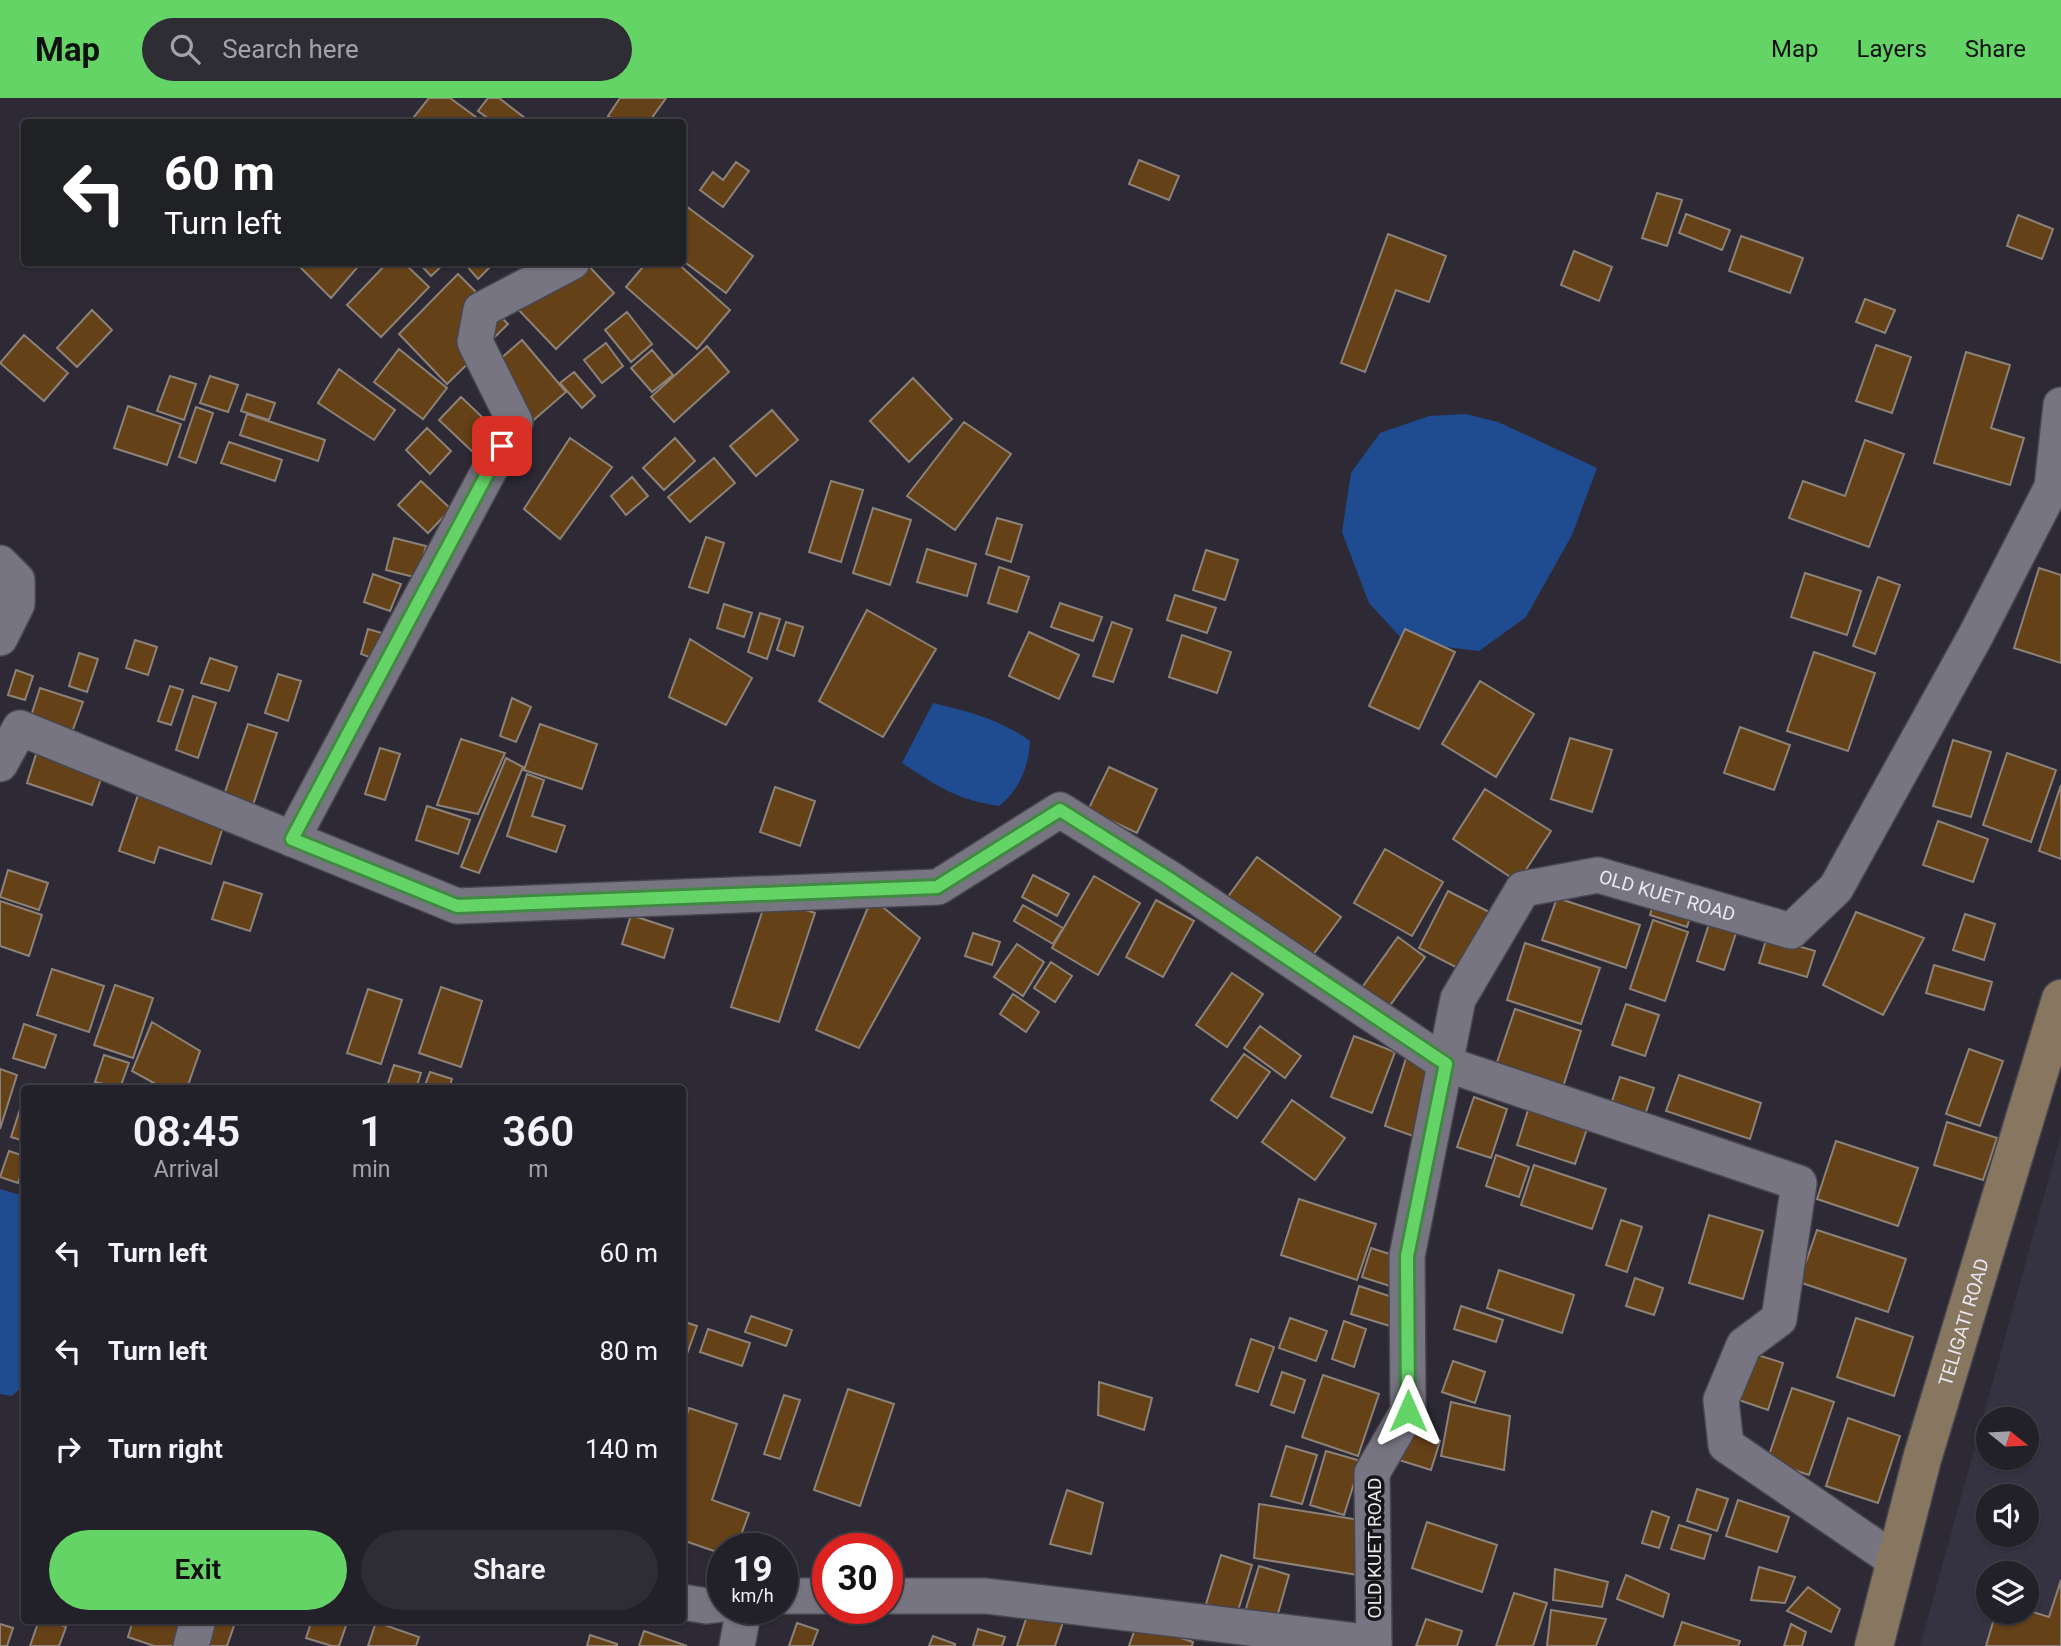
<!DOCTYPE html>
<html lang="en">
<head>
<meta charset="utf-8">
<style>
  :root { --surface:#222028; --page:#2e2d34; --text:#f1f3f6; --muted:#a2a3a8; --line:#3f3e45; --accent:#65d467 }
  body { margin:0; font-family:Roboto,sans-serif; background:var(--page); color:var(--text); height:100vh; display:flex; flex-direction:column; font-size:26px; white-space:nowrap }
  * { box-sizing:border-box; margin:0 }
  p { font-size:23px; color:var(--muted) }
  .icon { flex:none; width:38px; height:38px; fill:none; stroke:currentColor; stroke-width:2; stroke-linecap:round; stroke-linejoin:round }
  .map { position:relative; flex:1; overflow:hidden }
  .sheet { position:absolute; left:21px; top:987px; width:665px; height:539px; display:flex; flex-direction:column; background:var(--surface); border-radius:7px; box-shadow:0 2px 5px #0004,0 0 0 2px var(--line) }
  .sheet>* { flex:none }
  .hud { position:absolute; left:21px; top:21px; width:665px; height:147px; border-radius:7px; box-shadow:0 2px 5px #0004,0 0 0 2px var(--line); background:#202124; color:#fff; overflow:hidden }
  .needle { width:46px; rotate:108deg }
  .controls { position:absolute; left:1976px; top:1309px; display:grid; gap:14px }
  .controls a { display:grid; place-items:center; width:63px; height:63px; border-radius:50%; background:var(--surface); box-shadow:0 2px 5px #0004,0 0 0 2px var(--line); font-size:35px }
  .speed { position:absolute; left:707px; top:1435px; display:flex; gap:14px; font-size:35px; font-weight:700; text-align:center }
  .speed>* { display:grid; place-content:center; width:91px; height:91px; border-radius:50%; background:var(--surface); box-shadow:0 2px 5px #0004,0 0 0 2px var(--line); line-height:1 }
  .speed small { font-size:18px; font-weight:400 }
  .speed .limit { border:10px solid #d22; background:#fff; color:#111 }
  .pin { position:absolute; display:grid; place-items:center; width:60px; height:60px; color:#fff; margin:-30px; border-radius:14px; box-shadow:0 4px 10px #0006 }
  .me { position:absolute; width:77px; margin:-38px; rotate:0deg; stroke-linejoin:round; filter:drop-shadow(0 0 5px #0008) }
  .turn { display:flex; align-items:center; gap:24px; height:147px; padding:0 28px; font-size:32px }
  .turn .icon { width:91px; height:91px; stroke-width:2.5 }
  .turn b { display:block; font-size:49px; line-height:60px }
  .eta { display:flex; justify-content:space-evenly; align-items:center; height:119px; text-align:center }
  .eta b { font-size:42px; font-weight:600; line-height:49px }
  .action { display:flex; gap:14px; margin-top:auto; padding:14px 28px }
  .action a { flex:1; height:80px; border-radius:42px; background:var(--accent); color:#111; font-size:28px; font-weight:600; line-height:80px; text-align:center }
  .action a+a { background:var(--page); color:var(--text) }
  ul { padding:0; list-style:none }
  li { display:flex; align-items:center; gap:21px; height:98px; padding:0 28px }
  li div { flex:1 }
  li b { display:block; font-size:26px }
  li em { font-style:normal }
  header { display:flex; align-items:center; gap:42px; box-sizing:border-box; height:98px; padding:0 35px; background:var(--accent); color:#111 }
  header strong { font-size:33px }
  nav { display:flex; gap:38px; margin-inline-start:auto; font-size:24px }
  .search { width:490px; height:63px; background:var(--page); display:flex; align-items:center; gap:18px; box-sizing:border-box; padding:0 24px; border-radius:38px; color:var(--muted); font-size:26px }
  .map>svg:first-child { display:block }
  .built { fill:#353242; fill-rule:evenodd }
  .water { fill:#1f4b90 }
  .building { fill:#654118; stroke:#8c8278; stroke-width:2 }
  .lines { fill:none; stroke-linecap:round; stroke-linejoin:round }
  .street-casing { stroke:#48464f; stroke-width:38 }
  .secondary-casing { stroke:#48464f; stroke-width:41 }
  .street { stroke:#787582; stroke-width:35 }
  .secondary { stroke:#887760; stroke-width:38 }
  .route-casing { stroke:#428a43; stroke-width:18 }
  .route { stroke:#65d467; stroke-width:12 }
  .labels { text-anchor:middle; stroke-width:7; stroke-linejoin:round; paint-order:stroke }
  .street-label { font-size:19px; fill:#eae8f0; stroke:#151418 }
</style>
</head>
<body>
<header>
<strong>Map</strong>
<div class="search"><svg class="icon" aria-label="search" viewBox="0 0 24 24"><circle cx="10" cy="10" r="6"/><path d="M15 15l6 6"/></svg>Search here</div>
<nav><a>Map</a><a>Layers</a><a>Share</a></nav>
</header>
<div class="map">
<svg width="2061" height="1548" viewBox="0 0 2061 1548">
  <rect width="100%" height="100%" fill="#2d2a35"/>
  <path class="built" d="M2061,1036V1548H1920ZM1988,1321H2026V1360H1988ZM1988,1398H2026V1437H1988ZM1988,1475H2026V1514H1988Z"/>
  <path class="water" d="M1466,316L1498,324L1597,370L1572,437L1526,519L1479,553L1405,544L1369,505L1342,434L1351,375L1380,335L1429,318Z
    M933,605C968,613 1001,622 1030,643C1029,669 1019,692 999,708C957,702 937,688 902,665Z
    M0,1091L24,1098V1287L12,1298L0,1296Z"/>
  <path class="building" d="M429,0H450L480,22L478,24H410Z
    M488,0H499L525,20L522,24H493L478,13Z
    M620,0H666L649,24H617L608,18Z
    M1139,62L1179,78L1169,102L1129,86Z
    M736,64L749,73L723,109L700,92L713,74L723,82Z
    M1657,95L1682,102L1667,148L1642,140Z
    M682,105L753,158L726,195L682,162Z
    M1686,116L1730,132L1722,152L1679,135Z
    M2018,117L2053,131L2042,161L2007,148Z
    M1388,136L1446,158L1429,204L1396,192L1365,274L1341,265Z
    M1741,138L1803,160L1790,195L1729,173Z
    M1574,153L1612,169L1599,203L1561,187Z
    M295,164H362L331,200Z
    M388,164H403L429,189L381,239L347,207Z
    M418,164H446L431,178Z
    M468,164H492L493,166L478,181L466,167Z
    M585,164L614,195L556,251L513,206Z
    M647,164H676L730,212L697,251L626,189Z
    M458,176L508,226L447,286L399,236Z
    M1865,201L1895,212L1885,235L1856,224Z
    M92,212L112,232L77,269L57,250Z
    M627,214L652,246L631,264L605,232Z
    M24,237L68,275L44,303L0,265Z
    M522,242L566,294L521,333L477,281Z
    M606,245L623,268L602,285L584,262Z
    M1876,247L1911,259L1892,315L1856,303Z
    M707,248L729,274L674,324L651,299Z
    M399,251L447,290L423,321L374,284Z
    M652,252L673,277L652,294L631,270Z
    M1966,254L2010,267L1991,330L2024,340L2010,387L1934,365Z
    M339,271L395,312L374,342L318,305Z
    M574,274L595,298L582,310L560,285Z
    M170,278L196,286L184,322L157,313Z
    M210,278L238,287L228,314L200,305Z
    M913,280L952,321L909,364L870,323Z
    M247,296L275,305L269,322L241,313Z
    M461,299L498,334L477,358L439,322Z
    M128,308L181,326L167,367L114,350Z
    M196,309L213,315L196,365L179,359Z
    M772,312L798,342L756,378L730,348Z
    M247,316L325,342L318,363L240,337Z
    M964,324L1011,356L955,432L907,398Z
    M427,330L451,353L430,376L406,352Z
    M570,340L612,369L560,441L524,411Z
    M675,340L695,363L664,392L643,370Z
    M1865,342L1904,356L1869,449L1789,420L1803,383L1845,398Z
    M229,344L282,362L275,383L221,365Z
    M714,360L735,385L690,424L668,399Z
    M632,379L648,398L626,417L611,398Z
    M421,383L451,411L428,435L398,407Z
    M831,383L863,392L841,464L809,454Z
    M873,410L911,422L890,487L853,475Z
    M997,420L1022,427L1011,464L986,456Z
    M706,439L724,445L708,495L689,489Z
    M394,440L426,448L418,480L386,472Z
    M927,451L976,466L967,498L917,484Z
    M1206,452L1238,462L1225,502L1193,492Z
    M999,469L1029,479L1017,514L988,505Z
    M2039,470L2061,477V565L2014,550Z
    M1805,475L1861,493L1847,537L1791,519Z
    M373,476L401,486L390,513L364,504Z
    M1878,479L1900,487L1875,556L1853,548Z
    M1175,497L1216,510L1207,535L1167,522Z
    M1060,505L1102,519L1093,543L1051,529Z
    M724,506L752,515L744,539L717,530Z
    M867,512L936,551L883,639L819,603Z
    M760,515L780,521L767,561L748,554Z
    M786,524L803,529L794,558L777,552Z
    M1112,524L1132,531L1113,584L1093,578Z
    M368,531L385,536L377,562L361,556Z
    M1405,531L1455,554L1419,631L1369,608Z
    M1029,534L1079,557L1059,601L1009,578Z
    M1182,537L1231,554L1217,595L1169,579Z
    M690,541L752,580L726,627L669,599Z
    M135,542L157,549L148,577L126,570Z
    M1814,554L1875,575L1848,653L1787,633Z
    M79,555L98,561L87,594L69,588Z
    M210,560L237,569L229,593L201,585Z
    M16,572L33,578L25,602L8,597Z
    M278,576L301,583L288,623L265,615Z
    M1480,583L1534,616L1496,679L1442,646Z
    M170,588L183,592L171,627L158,623Z
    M40,590L83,604L72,634L30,621Z
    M193,598L216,605L198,660L176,652Z
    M512,600L531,609L516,644L500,638Z
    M248,626L277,635L252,710L223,700Z
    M540,626L597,646L582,691L524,672Z
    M1740,629L1790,647L1774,692L1724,675Z
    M1570,640L1612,652L1592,714L1551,701Z
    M461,641L505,655L478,716L437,707Z
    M1953,642L1991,654L1971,719L1933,708Z
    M38,650L104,672L92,707L27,685Z
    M380,650L400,656L385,702L365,696Z
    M2007,655L2056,672L2031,744L1983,727Z
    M506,660L523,669L479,775L461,769Z
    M1109,669L1157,691L1137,735L1088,712Z
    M527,676L544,682L532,718L565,728L556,754L507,738Z
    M2061,687V761L2039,753Z
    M775,689L815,703L800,748L760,734Z
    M1485,691L1551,733L1518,784L1453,741Z
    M138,697L224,726L211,766L159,749L154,765L119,753Z
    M427,708L470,722L458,756L416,742Z
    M1938,723L1988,741L1973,784L1923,767Z
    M1385,751L1443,784L1412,838L1354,805Z
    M1257,759L1341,819L1310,861L1227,800Z
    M8,772L48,785L39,812L0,799Z
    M1033,777L1069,796L1057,818L1022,799Z
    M1094,778L1140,805L1098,877L1052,850Z
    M224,784L262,796L250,833L212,821Z
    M1448,793L1497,818L1469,876L1419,850Z
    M1656,798L1693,810L1687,829L1650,817Z
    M767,799L815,815L779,924L731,909Z
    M872,800L920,840L859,950L816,932Z
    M1557,800L1640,827L1626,870L1542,842Z
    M1156,802L1194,823L1163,879L1126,859Z
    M0,803L42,817L29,858L0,848Z
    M1023,807L1063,830L1053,846L1014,823Z
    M1856,814L1924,840L1883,917L1823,887Z
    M1965,816L1995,826L1984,862L1953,852Z
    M631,817L673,831L664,860L622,846Z
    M1653,822L1688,834L1665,903L1630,891Z
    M1709,826L1736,835L1724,872L1697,863Z
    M973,835L1000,844L992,867L965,858Z
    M1398,839L1425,859L1383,917L1356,898Z
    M1767,839L1815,853L1807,879L1759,865Z
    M1525,845L1600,870L1581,926L1507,902Z
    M1017,846L1044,864L1023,898L994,879Z
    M1051,864L1072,878L1055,904L1034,890Z
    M1934,867L1992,884L1984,912L1926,895Z
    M52,871L104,888L89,934L37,917Z
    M1232,875L1263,896L1227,949L1196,927Z
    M115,887L153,900L133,960L94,947Z
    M441,889L482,903L461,969L419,955Z
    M368,891L402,902L381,966L347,955Z
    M1013,896L1039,914L1026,934L1000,916Z
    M1626,906L1659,917L1645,958L1612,947Z
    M1515,911L1581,933L1563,989L1496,967Z
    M152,924L200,953L187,990H163L132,973Z
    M24,926L56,937L45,970L13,960Z
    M1260,928L1301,958L1285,980L1244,950Z
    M1354,938L1395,954L1372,1015L1331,999Z
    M1969,951L2003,963L1980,1028L1946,1016Z
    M1244,956L1270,974L1237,1020L1211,1002Z
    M104,957L129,965L120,990L95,984Z
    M1407,957L1436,967L1413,1038L1385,1028Z
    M394,967L421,975L416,990L387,988Z
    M0,971L17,977L0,1031Z
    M430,974L452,981L449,990H424Z
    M1679,977L1761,1005L1750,1041L1666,1013Z
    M1620,979L1654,990L1642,1026L1608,1015Z
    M24,999V1043L11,1039Z
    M1474,999L1507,1011L1491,1060L1457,1049Z
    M1292,1002L1345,1040L1315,1082L1262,1044Z
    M1530,1006L1589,1025L1575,1066L1517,1047Z
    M1947,1024L1997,1040L1983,1082L1934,1067Z
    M1836,1043L1918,1070L1898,1128L1817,1101Z
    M9,1053L24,1058V1067L18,1085L0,1079Z
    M1496,1057L1529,1069L1519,1099L1486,1088Z
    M1534,1067L1606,1091L1592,1131L1521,1107Z
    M1299,1101L1376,1126L1357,1182L1281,1157Z
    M1709,1117L1763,1133L1743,1201L1689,1185Z
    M1621,1122L1642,1129L1627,1174L1606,1167Z
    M1817,1132L1906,1161L1888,1214L1799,1184Z
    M1371,1150L1402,1160L1393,1189L1362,1179Z
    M1499,1172L1574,1197L1562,1235L1487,1210Z
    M1635,1180L1663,1190L1654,1217L1626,1208Z
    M1359,1188L1401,1202L1393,1229L1351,1216Z
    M1461,1208L1503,1222L1496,1244L1454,1231Z
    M751,1218L792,1232L786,1248L745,1234Z
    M1290,1220L1327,1233L1316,1263L1279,1250Z
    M1856,1220L1913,1239L1894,1298L1837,1279Z
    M682,1223L697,1228L687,1256L682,1254Z
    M1344,1223L1366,1231L1354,1269L1332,1261Z
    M708,1231L750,1245L742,1268L700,1254Z
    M1251,1241L1274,1249L1258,1294L1236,1287Z
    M1751,1255L1783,1265L1768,1312L1736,1301Z
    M1453,1263L1485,1274L1475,1305L1442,1294Z
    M1282,1274L1305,1282L1294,1315L1271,1307Z
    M1323,1277L1379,1296L1358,1358L1302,1339Z
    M1099,1284L1152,1300L1144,1332L1098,1317Z
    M1792,1290L1834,1304L1809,1377L1767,1363Z
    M848,1291L894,1306L860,1408L814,1392Z
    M784,1297L800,1302L780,1361L764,1356Z
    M1451,1304L1510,1318L1504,1372L1441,1358Z
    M689,1310L737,1326L712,1402L749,1415L736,1451H723V1456L682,1442V1331Z
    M1848,1320L1900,1338L1878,1405L1826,1388Z
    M1406,1332L1440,1343L1431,1372L1396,1361Z
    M1286,1348L1317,1357L1302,1406L1271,1398Z
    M1326,1353L1361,1363L1344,1417L1310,1407Z
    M1697,1391L1728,1401L1717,1433L1687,1423Z
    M1067,1392L1103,1405L1091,1456L1050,1446Z
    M1738,1402L1789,1419L1777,1454L1726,1438Z
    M1259,1406L1366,1423L1358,1477L1254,1460Z
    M1652,1413L1669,1419L1659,1450L1642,1445Z
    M1427,1424L1497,1447L1482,1494L1412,1470Z
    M1679,1427L1711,1437L1704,1461L1671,1451Z
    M1221,1457L1252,1467L1237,1516L1206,1506Z
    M1259,1468L1289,1477L1275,1526L1244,1517Z
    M1759,1469L1795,1479L1785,1505L1751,1502Z
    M1555,1471L1608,1484L1602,1509L1553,1502Z
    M1626,1477L1669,1496L1663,1519L1617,1501Z
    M2061,1482V1548H1986L1996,1514H2026V1512L2049,1519Z
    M1808,1489L1840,1511L1831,1534L1787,1513Z
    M1514,1495L1547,1505L1533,1548H1496Z
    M1029,1512L1063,1524L1055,1548H1017Z
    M1551,1512L1606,1521L1596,1548H1547Z
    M1426,1521L1462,1533L1457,1548H1416Z
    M39,1522H48L66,1529L59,1548H30Z
    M133,1522H187L178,1548H154L128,1539Z
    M210,1522H236L227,1548H204Z
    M312,1522H348L339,1548H332L306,1540Z
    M376,1524L419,1539L416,1548H368Z
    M1682,1524L1740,1543L1738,1548H1674Z
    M797,1525L818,1532L812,1548H789Z
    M1137,1525L1193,1544L1192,1548H1129Z
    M0,1526L13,1530L7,1548H0Z
    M1791,1526L1806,1534L1802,1548H1784Z
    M978,1531L1005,1539L1002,1548H973Z
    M644,1533L687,1548H639Z
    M590,1537L617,1546V1548H587Z
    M933,1538L955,1546V1548H929Z"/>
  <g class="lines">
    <defs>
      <g id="street">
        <path d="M0,465L17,482V506L0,540"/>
        <path d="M0,666L20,630L457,808L938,789L1060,712L1169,780L1446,966L1799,1085L1779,1221L1744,1247L1721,1302L1726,1347L1896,1463"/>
        <path d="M292,741L515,324L475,244L481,212L572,164"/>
        <path d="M782,1498H828"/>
        <path d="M887,1498H986L1374,1545"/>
        <path d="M682,1504L707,1508L723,1506"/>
        <path d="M191,1548L198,1522"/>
        <path d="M737,1548L744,1510"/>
        <path id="s1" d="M1374,1548L1372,1375L1408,1313L1407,1158L1458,901L1523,791L1598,777L1791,833L1836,790L1976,537L2052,389L2061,307"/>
      </g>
      <g id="secondary">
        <path id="s2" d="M1874,1548L1922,1361L2061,901"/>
      </g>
    </defs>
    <use href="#street" class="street-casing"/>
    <use href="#secondary" class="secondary-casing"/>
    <use href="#street" class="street"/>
    <use href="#secondary" class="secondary"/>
  </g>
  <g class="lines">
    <defs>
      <path id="route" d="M502,348L292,741L457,808L937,789L1060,712L1168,780L1446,966L1407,1158L1408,1313"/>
    </defs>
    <use href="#route" class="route-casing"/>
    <use href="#route" class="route"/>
  </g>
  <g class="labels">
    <g class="street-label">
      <text dy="7" stroke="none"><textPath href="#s1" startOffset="938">OLD KUET ROAD</textPath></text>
      <text dy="7" stroke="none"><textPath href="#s2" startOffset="336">TELIGATI ROAD</textPath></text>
      <text transform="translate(1374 1450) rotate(-90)" y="7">OLD KUET ROAD</text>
    </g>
  </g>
</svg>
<div class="controls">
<a><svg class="needle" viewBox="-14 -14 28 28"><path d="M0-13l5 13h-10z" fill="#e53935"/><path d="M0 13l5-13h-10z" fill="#a2a3a8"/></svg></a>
<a><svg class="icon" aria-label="sound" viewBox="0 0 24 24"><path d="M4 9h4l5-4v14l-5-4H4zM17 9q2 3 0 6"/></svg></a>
<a><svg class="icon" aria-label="layers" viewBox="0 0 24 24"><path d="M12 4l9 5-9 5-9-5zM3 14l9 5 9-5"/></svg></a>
</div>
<div class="speed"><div>19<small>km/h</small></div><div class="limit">30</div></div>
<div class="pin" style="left:502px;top:348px;background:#d93025"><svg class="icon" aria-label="arrive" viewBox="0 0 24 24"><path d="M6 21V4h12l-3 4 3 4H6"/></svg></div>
<svg class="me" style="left:1408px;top:1313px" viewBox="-20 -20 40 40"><path d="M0-17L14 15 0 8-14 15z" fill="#65d467" stroke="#fff" stroke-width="4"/></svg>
<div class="hud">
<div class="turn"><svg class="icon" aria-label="left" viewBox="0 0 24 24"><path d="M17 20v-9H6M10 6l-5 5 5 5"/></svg><div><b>60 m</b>Turn left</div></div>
</div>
<section class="sheet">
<div class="eta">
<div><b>08:45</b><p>Arrival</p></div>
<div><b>1</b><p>min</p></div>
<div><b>360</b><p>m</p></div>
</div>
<ul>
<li><svg class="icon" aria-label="left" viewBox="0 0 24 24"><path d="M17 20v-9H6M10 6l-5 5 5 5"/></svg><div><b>Turn left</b></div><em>60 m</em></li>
<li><svg class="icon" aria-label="left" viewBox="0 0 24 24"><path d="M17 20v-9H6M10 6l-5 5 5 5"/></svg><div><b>Turn left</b></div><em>80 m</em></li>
<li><svg class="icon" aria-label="right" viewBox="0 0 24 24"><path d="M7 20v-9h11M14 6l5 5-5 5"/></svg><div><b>Turn right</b></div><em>140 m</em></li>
</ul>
<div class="action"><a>Exit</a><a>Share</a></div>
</section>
</div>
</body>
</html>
